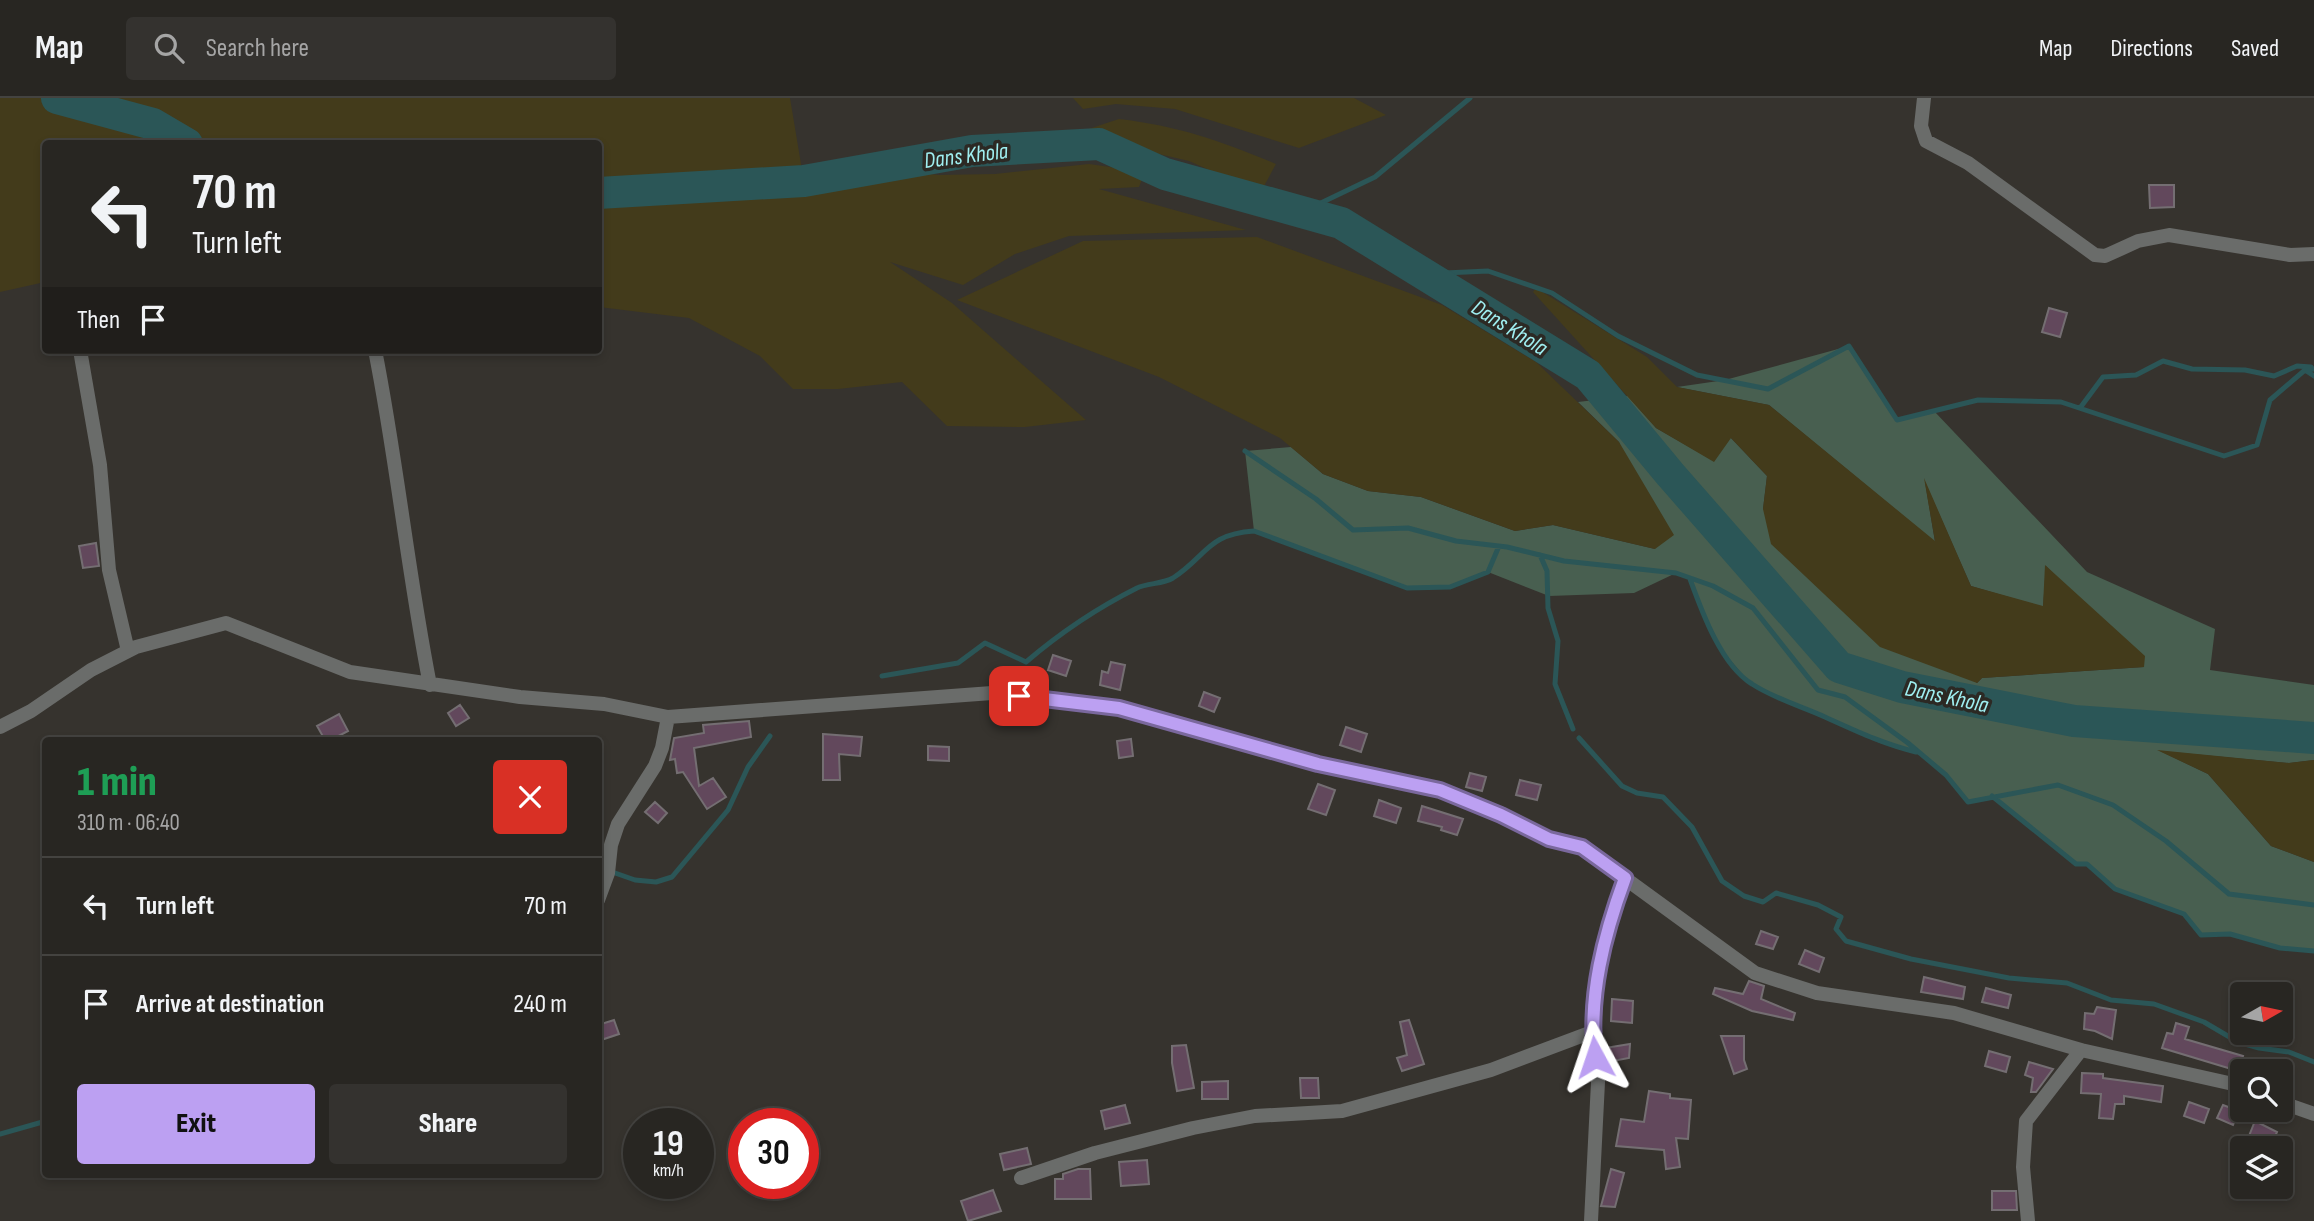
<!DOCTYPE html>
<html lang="en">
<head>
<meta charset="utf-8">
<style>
  :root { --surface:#282622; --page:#34322f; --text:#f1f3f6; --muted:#a5a5a5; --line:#444340; --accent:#bca0f2 }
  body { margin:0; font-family:"Sofia Sans Condensed",sans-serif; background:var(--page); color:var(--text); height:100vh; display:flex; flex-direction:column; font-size:26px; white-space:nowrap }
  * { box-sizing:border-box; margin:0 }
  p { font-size:23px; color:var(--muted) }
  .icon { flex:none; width:38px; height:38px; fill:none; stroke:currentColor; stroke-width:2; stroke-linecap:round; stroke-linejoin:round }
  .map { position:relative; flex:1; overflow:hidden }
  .sheet { position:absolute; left:42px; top:639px; width:560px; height:441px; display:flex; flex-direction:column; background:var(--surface); border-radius:7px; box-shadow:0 4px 10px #0003,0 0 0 2px var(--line) }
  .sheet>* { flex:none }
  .hud { position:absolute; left:42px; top:42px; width:560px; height:214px; border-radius:7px; box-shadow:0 4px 10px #0003,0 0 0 2px var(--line); background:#282622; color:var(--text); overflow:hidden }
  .needle { width:46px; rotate:81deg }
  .buttons { position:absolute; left:2230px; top:884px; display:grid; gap:14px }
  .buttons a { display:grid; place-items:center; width:63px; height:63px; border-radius:7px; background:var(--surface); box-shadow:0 4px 10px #0003,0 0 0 2px var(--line); font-size:35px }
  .speed { position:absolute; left:623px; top:1010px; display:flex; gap:14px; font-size:35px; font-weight:700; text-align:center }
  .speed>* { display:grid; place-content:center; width:91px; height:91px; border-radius:50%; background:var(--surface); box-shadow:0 4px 10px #0003,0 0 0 2px var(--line); line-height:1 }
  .speed small { font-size:18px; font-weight:400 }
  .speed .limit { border:10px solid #d22; background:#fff; color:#111 }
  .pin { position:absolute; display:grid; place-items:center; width:60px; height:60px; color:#fff; margin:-30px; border-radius:14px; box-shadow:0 4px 10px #0006 }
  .me { position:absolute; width:77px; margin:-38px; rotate:355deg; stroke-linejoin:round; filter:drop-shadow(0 0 5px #0008) }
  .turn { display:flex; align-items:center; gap:24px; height:147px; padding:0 35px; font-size:32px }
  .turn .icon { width:91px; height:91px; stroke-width:2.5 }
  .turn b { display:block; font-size:49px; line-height:60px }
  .then { display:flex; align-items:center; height:66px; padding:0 35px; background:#0003; gap:14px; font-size:26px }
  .round { display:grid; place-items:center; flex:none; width:74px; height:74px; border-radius:7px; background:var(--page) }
  .overview { display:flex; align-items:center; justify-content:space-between; height:119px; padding:0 35px }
  h1 { font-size:42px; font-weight:800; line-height:52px; color:#1e9e55 }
  .action { display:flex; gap:14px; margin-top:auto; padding:14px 35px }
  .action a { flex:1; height:80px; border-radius:7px; background:var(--accent); color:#111; font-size:28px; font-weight:800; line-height:80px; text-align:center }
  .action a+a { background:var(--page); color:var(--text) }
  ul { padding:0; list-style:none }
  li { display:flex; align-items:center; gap:21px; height:98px; padding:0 35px; border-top:2px solid var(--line) }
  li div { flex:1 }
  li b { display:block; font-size:26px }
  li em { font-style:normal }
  header { display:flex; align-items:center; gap:42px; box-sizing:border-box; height:98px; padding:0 35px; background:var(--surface); border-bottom:2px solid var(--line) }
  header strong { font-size:33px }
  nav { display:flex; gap:38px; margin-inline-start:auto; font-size:24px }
  .search { width:490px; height:63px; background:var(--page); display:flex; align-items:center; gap:18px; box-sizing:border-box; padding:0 24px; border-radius:7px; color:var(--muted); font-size:26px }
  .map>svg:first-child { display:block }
  .green { fill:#485f50 }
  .sand { fill:#433b1b }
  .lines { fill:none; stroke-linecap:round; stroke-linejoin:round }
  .stream { stroke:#2b5657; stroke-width:5 }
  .river { stroke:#2b5657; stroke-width:32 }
  .building { fill:#62485c; stroke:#746e72; stroke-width:2 }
  .street { stroke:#6a6c6a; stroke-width:14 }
  .route-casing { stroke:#7a689d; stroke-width:18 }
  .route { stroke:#bca0f2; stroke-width:12 }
  .labels { text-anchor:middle; stroke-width:7; stroke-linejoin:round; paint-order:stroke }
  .water-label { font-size:23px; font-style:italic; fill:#9feef0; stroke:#2c2924 }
</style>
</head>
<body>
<header>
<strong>Map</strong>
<div class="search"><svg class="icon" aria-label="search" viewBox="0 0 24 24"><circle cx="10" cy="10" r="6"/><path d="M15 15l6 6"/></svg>Search here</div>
<nav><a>Map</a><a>Directions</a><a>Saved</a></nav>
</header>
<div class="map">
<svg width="2314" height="1123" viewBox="0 0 2314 1123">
  <rect width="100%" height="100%" fill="#36332e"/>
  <path class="green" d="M1849,248L1896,322L1934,313L2087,474L2215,531L2210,572L2314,587V662L2289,665L2160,653L2208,676L2271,748L2314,764V853L2280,850L2230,836L2201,837L2184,816L2115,791L2087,766H2076L1992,698L1968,704L1946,677L1919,655L1880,645L1777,600L1749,584L1719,549L1706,525L1690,480L1676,475L1634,495L1549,498L1488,474L1450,489L1407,490L1254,433L1245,353L1291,349L1323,376L1368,393L1421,399L1515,433L1553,427L1655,451L1619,344L1578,304L1628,298L1656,330L1714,363L1730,339L1767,378L1763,411L1977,585L1982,580L2144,569L2046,468L2043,509L1971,488L1925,384L1935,444L1769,307L1677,289L1725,282Z"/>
  <path class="sand" d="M0,0H790L804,84L832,91L880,77L907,73L938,77L995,76L1089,66L1145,74L1139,89L1099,91L1246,132L1069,138L1015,156L963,187L890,164L952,205L1086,322L1025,329L947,328L902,284L838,291H793L760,258L689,220L599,209L598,46H46L45,184L0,194Z
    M1073,0H1354L1386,17L1299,50L1175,11L1116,6L1083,11Z
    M1119,21C1179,28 1221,43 1276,66L1263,90L1225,79L1189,63L1073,36Z
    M1257,139L1442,207L1536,264L1619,344L1674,437L1655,451L1553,427L1515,433L1421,399L1368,393L1323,376L1280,340L1159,279L957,202L1083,143Z
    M1536,190L1647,259L1677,289L1769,307L1935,443L1924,380L1971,488L2043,508L2045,467L2145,558L2144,569L1982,580L1977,585L1880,549L1771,446L1763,411L1767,378L1731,340L1714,364L1656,330L1533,194Z
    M2157,652L2289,665L2314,662V764L2271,748L2208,676Z"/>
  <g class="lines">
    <path class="stream" d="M1302,114L1375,79L1470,0
      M1423,176L1488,173L1552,195L1618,238L1697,277L1768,291L1849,248L1897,322L1978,302L2061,304L2224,358L2257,347L2270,302L2305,272L2314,271
      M2305,272L2314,278
      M2080,310L2103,279L2136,277L2163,263L2192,271L2245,272L2274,278L2297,268L2311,269
      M1245,353L1316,401L1353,432L1408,430L1456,443L1507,449L1564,463L1676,475L1713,488L1753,510L1818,592L1845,599L1908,645L1946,677L1968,704L2058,687L2113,707L2166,743L2229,796L2314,807
      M1540,457L1547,473L1548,510L1558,543L1555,586L1573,631
      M1690,481C1702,514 1721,567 1752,586C1775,601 1801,608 1825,619C1856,633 1883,646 1916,654
      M882,578L958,565L985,545L1026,564C1060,535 1097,510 1137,490C1148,485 1163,486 1173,480C1207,458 1207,436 1254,433L1407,490L1450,489L1488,474L1499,448
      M1579,640L1622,688L1637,695L1663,699L1692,729L1722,783L1744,798L1763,804L1776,795L1818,807L1841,819L1836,831L1846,843L1911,861L2009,880L2067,885L2111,902L2154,906L2204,924L2238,944L2259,950L2289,954L2314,964
      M1992,698L2076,766H2087L2115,791L2184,816L2201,837L2230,836L2280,850L2314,853
      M598,769L635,782L656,784L672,779L728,712L748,669L770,638
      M0,1036L46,1023"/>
    <path class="river" d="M57,0L153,26L187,46
      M598,95L804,83L972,53L1099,46L1165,76L1341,125L1588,277L1670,376L1839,569L1902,589L2074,623L2314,640"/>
  </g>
  <path class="building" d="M2149,87H2174V109L2150,110Z
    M2049,210L2067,215L2060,239L2042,234Z
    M96,445L99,468L83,470L79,448Z
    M1053,557L1071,563L1066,578L1048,572Z
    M1111,564L1125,567L1120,592L1100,587L1102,573L1108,575Z
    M1204,594L1220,600L1214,614L1199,608Z
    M460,607L469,620L456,628L448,615Z
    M339,616L348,633L331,642H325L317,628Z
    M749,623L751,639L694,650L699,688L713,680L726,699L707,711L683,674L677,675L675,661L670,662L674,640L704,635L703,627Z
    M1346,629L1367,636L1361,654L1340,647Z
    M823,636L862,639L860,658L839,656L840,682H823Z
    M1131,641L1133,658L1119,660L1117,643Z
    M928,648L949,649V663L928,662Z
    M1470,675L1486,679L1482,693L1466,689Z
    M1520,682L1541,687L1537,702L1516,697Z
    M1318,686L1335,692L1326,717L1308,711Z
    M1379,702L1401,710L1396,725L1374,718Z
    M655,704L667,715L658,725L645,714Z
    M1422,708L1463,721L1457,737L1441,732L1442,729L1418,723Z
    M1761,833L1778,839L1773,851L1756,846Z
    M1805,852L1824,860L1819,874L1799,866Z
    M1924,879L1965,889L1963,901L1921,894Z
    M1749,883L1764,888L1761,901L1795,915L1793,922L1752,913L1713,896L1715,890L1743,896Z
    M1986,890L2011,897L2008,910L1982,904Z
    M1612,901L1633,903L1632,925L1611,923Z
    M2097,909L2116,912L2112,941L2095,933L2084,931L2085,915L2094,916Z
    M614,922L619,936L598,943V927Z
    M1409,922L1424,966L1402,973L1397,960L1407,957L1400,924Z
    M2176,925L2189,929L2185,941L2243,958L2238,973L2162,950L2167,935L2173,936Z
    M1721,938H1744V962L1747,971L1734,976Z
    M1630,946L1629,960L1607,964L1605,950Z
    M1186,947L1194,990L1177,993L1172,965V948Z
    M1989,953L2010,959L2006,974L1985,968Z
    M2029,964L2053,971L2036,994H2031L2033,980L2025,977Z
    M2082,975L2103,976V980L2163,988L2161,1004L2124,998V1006H2115L2113,1021L2099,1020L2101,996L2081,995Z
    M1300,980H1318L1319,1000H1301Z
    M1228,983V1001H1202V984Z
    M1649,993L1670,996V1000L1691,1002L1688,1041L1676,1040L1680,1069L1666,1071L1664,1052L1616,1048L1621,1021L1644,1024Z
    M2189,1004L2209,1011L2204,1025L2184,1018Z
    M1125,1007L1130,1025L1105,1031L1101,1013Z
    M2223,1007L2239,1013L2233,1027L2217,1020Z
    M2255,1023L2277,1034L2271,1048L2249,1038Z
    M1027,1050L1031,1066L1004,1072L1000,1056Z
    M1147,1062L1149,1086L1121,1088L1119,1064Z
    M1078,1071H1090L1091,1101H1055V1081H1063V1076Z
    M1611,1071L1624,1075L1615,1109L1601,1108Z
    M993,1092L1001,1113L968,1123L961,1103Z
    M1992,1093H2016L2017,1112H1992Z"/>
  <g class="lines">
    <path class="street" d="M1924,0L1921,28L1926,43L1968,65L2095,157L2105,158L2138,143L2169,137L2290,157L2314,156
      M80,252L100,367L109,472L128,553
      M375,252C397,363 408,476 430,587
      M0,629L31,613L91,572L136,549L226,525L350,574L520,599L604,606L668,619L992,595L1119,610L1318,666L1440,692L1501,717L1549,741L1582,749L1755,875L1817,895L1954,915L2081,952L2242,988
      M598,802L608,775L611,747L618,726L655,668L662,650L668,619
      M2280,1004L2314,1016
      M1021,1080L1095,1055L1193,1030L1255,1018L1342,1013L1491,972L1592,934
      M1591,1123L1598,984L1592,915L1600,863L1625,780
      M2028,1123L2023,1069L2026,1023L2081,952"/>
  </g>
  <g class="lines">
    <defs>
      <path id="route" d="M1019,598L1119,610L1318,666L1440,692L1501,717L1549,741L1582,749L1625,780C1604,837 1588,898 1595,959"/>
    </defs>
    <use href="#route" class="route-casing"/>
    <use href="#route" class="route"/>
  </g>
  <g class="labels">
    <g class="water-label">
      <text transform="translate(966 57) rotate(-7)" y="8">Dans Khola</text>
      <text transform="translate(1510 229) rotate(32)" y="8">Dans Khola</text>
      <text transform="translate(1947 598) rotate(12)" y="8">Dans Khola</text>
    </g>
  </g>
</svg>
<div class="buttons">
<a><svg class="needle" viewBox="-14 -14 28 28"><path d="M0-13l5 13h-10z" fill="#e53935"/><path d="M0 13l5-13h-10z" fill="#a5a5a5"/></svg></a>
<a><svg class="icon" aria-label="search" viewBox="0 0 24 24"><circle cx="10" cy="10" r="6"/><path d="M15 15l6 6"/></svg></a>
<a><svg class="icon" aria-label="layers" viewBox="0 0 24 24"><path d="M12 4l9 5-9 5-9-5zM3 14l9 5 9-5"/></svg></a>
</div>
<div class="speed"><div>19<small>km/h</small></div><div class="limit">30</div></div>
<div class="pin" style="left:1019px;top:598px;background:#d93025"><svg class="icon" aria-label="arrive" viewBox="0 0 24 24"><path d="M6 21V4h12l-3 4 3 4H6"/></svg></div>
<svg class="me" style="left:1595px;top:959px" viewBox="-20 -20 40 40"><path d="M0-17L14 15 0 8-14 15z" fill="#bca0f2" stroke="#fff" stroke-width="4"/></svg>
<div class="hud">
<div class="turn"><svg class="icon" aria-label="left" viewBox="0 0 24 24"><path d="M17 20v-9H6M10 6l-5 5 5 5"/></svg><div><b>70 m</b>Turn left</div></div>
<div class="then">Then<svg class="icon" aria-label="arrive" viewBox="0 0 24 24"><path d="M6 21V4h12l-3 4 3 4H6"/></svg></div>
</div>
<section class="sheet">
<div class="overview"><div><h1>1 min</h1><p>310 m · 06:40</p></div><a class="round" style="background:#d93025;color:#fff"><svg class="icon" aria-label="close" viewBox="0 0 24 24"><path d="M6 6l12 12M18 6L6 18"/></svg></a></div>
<ul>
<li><svg class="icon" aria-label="left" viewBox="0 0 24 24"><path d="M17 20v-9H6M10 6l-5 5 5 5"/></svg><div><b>Turn left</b></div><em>70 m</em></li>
<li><svg class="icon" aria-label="arrive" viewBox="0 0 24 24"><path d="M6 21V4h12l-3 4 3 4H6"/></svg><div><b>Arrive at destination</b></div><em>240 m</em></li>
</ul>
<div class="action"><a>Exit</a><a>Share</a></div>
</section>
</div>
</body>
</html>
